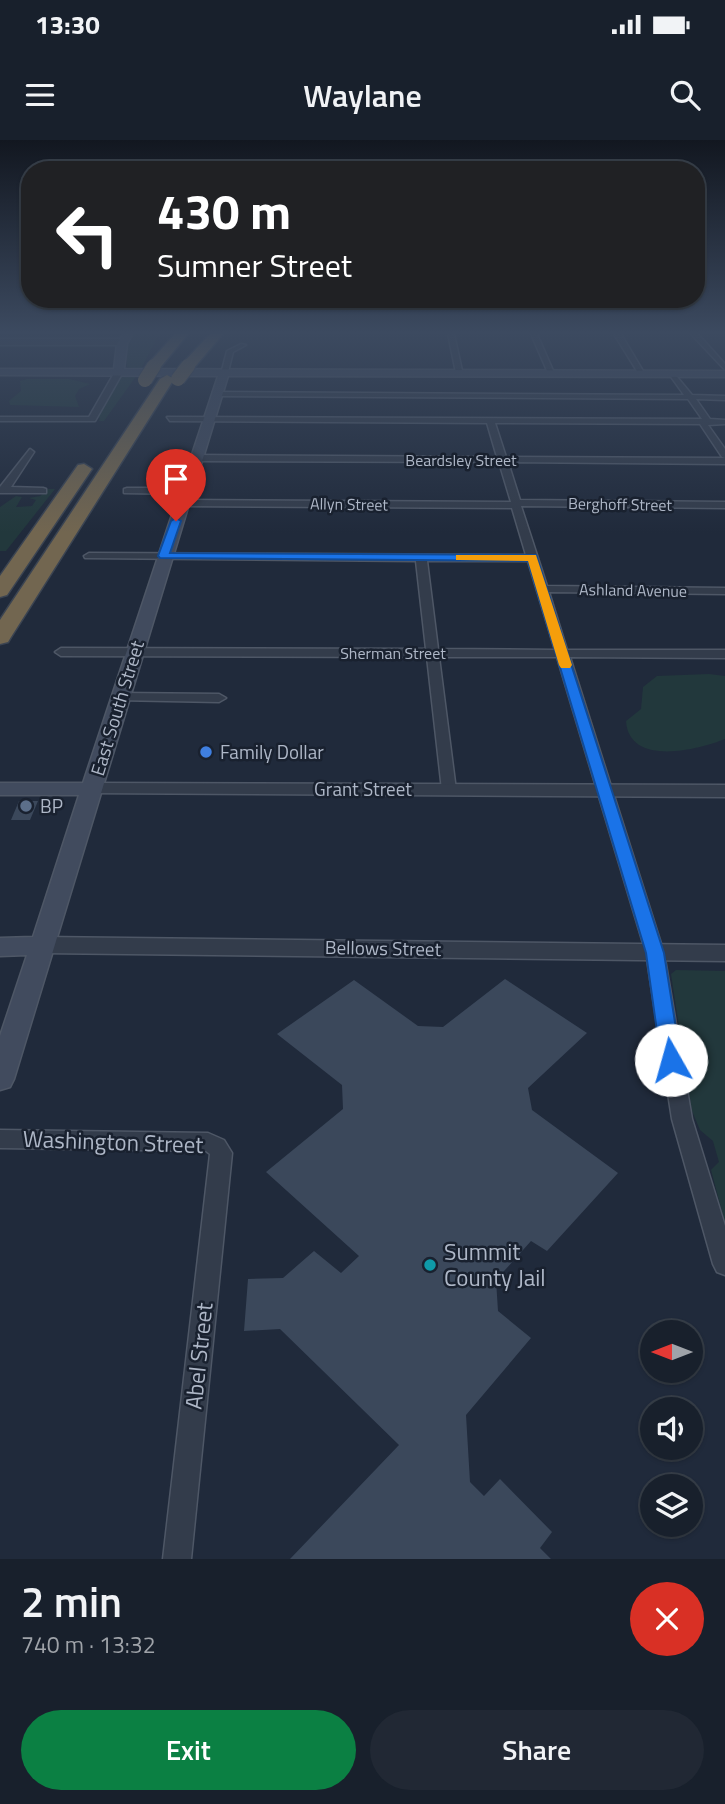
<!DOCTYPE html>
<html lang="en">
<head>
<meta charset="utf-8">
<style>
  :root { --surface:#18202c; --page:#212834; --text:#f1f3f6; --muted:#9fa3a9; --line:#363e48; --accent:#0b8043 }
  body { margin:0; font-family:"Titillium Web",sans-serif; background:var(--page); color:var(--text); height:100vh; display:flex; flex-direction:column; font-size:26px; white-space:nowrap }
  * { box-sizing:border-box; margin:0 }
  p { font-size:23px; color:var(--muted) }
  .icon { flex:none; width:38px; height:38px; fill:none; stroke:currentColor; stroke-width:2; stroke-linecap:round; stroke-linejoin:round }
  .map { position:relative; height:1419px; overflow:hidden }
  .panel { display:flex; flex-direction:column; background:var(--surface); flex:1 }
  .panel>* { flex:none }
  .banner { position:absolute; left:21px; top:21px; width:684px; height:147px; border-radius:28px; box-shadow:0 2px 5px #0004,0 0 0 2px var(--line); background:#202124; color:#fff; overflow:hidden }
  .needle { width:46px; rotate:270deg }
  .tools { position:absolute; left:640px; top:1180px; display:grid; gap:14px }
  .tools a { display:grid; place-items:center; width:63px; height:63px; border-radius:50%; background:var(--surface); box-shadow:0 2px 5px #0004,0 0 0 2px var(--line); font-size:35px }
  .pin { position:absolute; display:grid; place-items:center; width:60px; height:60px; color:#fff; margin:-72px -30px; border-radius:50% 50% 50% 0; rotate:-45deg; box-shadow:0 0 7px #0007 }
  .pin .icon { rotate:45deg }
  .me { position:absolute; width:77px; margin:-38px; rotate:353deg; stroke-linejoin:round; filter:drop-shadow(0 0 5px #0008) }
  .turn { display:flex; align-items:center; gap:24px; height:147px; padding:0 21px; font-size:32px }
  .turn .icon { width:91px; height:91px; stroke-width:2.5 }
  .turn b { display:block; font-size:49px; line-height:60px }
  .round { display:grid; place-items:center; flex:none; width:74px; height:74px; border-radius:37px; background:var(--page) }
  .summary { display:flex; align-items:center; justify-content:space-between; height:119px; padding:0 21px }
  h1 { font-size:42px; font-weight:600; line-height:52px }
  .button { display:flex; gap:14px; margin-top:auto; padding:14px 21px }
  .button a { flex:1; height:80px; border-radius:42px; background:var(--accent); color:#fff; font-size:28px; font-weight:600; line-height:80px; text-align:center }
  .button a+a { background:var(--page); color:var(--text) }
  .status { display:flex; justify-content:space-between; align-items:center; height:49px; padding:0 35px; background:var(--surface); direction:ltr }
  .status svg { height:19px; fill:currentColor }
  header { display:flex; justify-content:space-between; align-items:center; height:91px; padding:0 21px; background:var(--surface); font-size:32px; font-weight:600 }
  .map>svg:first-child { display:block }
  .green { fill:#22383c }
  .building { fill:#3b485b }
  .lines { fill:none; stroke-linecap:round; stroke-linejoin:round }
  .minor-casing { stroke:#4e5766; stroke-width:3 }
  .tertiary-casing { stroke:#4e5766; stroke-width:3 }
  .secondary-casing { stroke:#4e5766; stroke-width:3 }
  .motorway-casing { stroke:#3b4452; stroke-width:3 }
  .minor { fill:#333c4b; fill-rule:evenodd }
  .tertiary { fill:#333c4b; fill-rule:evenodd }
  .secondary { fill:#414b5e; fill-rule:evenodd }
  .motorway { fill:#726650; fill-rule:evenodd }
  .motorway-bridge-casing { stroke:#3b4452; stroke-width:16; stroke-linecap:butt }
  .motorway-bridge { stroke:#726650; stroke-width:14 }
  .route { fill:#1a73e8; stroke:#114b97; stroke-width:2 }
  .slow { fill:#f59e0b }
  .shop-dot { fill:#3f7fe0; stroke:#19212f; stroke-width:2.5 }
  .service-dot { fill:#5c6f8a; stroke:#19212f; stroke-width:2.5 }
  .culture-dot { fill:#0f9aa8; stroke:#19212f; stroke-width:2.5 }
  .labels { text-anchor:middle; stroke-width:5; stroke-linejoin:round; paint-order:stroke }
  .far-street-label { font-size:16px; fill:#aeb7c7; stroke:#19212f }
  .street-label { font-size:19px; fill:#aeb7c7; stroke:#19212f }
  .poi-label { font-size:19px; fill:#aeb7c7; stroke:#19212f; text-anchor:start }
  .near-street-label { font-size:23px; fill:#aeb7c7; stroke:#19212f }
  .near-poi-label { font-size:23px; fill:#aeb7c7; stroke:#19212f; text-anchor:start }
</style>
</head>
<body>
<div class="status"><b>13:30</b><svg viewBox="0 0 49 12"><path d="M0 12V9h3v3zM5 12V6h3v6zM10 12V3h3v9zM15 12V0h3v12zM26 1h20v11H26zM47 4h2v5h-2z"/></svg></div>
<header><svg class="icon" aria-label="menu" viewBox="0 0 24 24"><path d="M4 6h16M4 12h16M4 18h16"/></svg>Waylane<svg class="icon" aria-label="search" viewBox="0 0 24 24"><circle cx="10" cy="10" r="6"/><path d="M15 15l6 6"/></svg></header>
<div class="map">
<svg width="725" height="1419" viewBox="0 0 725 1419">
  <rect width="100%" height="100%" fill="#202a3b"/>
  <path class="green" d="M132,194H159L141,229L127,227L126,204Z
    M121,235H137L104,281H99L100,278L97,277Z
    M27,239H69L90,244L79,249L75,256L79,267L10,265L9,261L21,251L20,241Z
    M48,349H55L6,411H0V367L16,356L22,357L16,367L32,366L36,360L29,358L40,356Z
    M709,534L725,536V599C698,610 629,627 626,581L641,569L643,547L657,536Z
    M676,830L725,831V1083L711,1030L719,1022L713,1001L700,990L692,971L671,834Z"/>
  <path class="building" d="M19,661H38L30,680H11Z
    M505,839L587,893L528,948L532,970L618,1033L547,1111L531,1101L496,1140L498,1171L531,1198L466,1275L470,1342L484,1356L500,1339L552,1392L540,1408L551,1419H290L399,1305L280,1189L244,1191L248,1139L283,1138L314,1111L341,1133L359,1116L266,1032L343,969L342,945L277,894L354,840L418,886L443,887Z"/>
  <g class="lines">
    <defs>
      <path id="minor" d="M448,194H454L463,235L456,233Z
        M531,194H537L555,235L548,233Z
        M614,194H621L646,236H640Z
        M691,194H698L725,224V230Z
        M241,204L246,205L233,212L228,232L221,234L227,211Z
        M116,230L123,232L95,281H0V277H89Z
        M673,232L692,255L725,256V260L696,259L710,279L725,280V284L708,285L725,309V318L722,317L700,284L495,283L506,317L725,318V324L508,322L520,360L725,362V368L521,366L547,446L725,448V454L549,452L567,510H725V518L570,517L664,813L692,979L725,1086V1135L717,1132L713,1124L672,979L646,813L557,517H439L456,650L449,654L442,650L427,517L61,516L55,512L61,508L426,509L416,421L85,418L84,416L89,413L526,415L512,368L182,366L177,363L182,360L511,362L499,322L197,321L193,318L197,315L497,317L487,283L170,281L167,277L702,279L688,259L216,256L213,252L684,255L669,234ZM427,421H528L555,510L438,509Z
        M30,309L34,312L11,347L43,348L46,349V353H0V347Z
        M127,348H186L191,351L186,354L124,353V349Z
        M120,553L219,554L226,558L219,562L115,560L113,557Z
        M0,990L208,993L224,1000L232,1013L191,1419H163L210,1014L206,1011L0,1008Z"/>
      <path id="tertiary" d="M0,199H123L127,202L123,205H0Z
        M93,643L725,645V657L86,653L83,649L86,645Z
        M42,797L725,805V821L42,813L34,811L30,805L34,799Z"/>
      <path id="secondary" d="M123,194H132L127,204L124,229L725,231V237L228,236L14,939L10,947L0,950V896L27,815L0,816V798L33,797L79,655H0V643H83L218,236L0,235V229H114L117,204Z"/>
      <path id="motorway" d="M175,194H188L159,229H149V223Z
        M210,194H223L193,229H183V223Z
        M167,235L174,239L11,497L8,502L0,504V480L160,239Z
        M84,324L92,329L7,455L0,457V436L78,325Z"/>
    </defs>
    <use href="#minor" class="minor-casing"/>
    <use href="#tertiary" class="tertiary-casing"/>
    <use href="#secondary" class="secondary-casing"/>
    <use href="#motorway" class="motorway-casing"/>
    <use href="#minor" class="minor"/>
    <use href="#tertiary" class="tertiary"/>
    <use href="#secondary" class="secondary"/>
    <use href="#motorway" class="motorway"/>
    <defs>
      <path id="motorway-bridge" d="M178,239L188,226
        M145,240L154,226"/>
    </defs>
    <use href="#motorway-bridge" class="motorway-bridge-casing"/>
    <use href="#motorway-bridge" class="motorway-bridge"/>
  </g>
  <linearGradient id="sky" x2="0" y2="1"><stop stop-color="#121720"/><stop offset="0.49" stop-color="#3c4a60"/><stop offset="1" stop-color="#3c4a60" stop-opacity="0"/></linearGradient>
  <rect width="725" height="393" fill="url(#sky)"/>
  <path class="route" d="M176,378L181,381L170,413L536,415L664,813L681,920L678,925L671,927L664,925L661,920L646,813L528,421L160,418L158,416L171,381Z"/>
  <path class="slow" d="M456,415H536L572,525L570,528H561L559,525L528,421L459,420H456Z"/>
  <circle class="shop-dot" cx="206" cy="612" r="7"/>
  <circle class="service-dot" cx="26" cy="666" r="7"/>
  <circle class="culture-dot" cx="430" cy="1125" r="7"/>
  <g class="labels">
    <g class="far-street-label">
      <text x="461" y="326">Beardsley Street</text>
      <text transform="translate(349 364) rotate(1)" y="6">Allyn Street</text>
      <text transform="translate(620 364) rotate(1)" y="6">Berghoff Street</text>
      <text transform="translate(633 450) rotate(1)" y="6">Ashland Avenue</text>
      <text x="393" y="519">Sherman Street</text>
    </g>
    <g class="street-label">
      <text transform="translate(117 568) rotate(-73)" y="7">East South Street</text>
      <text x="363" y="656">Grant Street</text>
      <text transform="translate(383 808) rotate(1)" y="7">Bellows Street</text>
    </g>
    <g class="poi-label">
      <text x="220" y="619">Family Dollar</text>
      <text x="40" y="673">BP</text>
    </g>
    <g class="near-street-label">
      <text transform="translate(113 1002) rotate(2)" y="8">Washington Street</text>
      <text transform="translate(199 1216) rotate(-84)" y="8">Abel Street</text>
    </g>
    <g class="near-poi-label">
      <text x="444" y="1120">Summit<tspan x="444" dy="26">County Jail</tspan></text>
    </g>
  </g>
</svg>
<div class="tools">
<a><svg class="needle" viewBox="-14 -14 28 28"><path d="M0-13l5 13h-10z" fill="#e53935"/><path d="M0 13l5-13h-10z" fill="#9fa3a9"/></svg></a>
<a><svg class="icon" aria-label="sound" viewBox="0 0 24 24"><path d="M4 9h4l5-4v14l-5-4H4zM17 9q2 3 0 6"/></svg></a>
<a><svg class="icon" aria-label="layers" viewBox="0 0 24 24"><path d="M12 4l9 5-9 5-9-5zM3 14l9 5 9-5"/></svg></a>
</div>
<div class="pin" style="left:176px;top:381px;background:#d93025"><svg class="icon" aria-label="arrive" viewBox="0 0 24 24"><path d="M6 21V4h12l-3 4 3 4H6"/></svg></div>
<svg class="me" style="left:671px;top:920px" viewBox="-20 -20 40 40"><circle r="19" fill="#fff"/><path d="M0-13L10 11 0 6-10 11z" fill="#1a73e8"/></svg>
<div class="banner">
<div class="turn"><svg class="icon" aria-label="left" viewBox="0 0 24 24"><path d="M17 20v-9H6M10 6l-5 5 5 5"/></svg><div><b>430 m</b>Sumner Street</div></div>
</div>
</div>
<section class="panel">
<div class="summary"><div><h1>2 min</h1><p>740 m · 13:32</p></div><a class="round" style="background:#d93025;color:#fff"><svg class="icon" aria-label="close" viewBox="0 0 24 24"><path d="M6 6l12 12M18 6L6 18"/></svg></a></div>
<div class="button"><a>Exit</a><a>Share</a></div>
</section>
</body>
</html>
